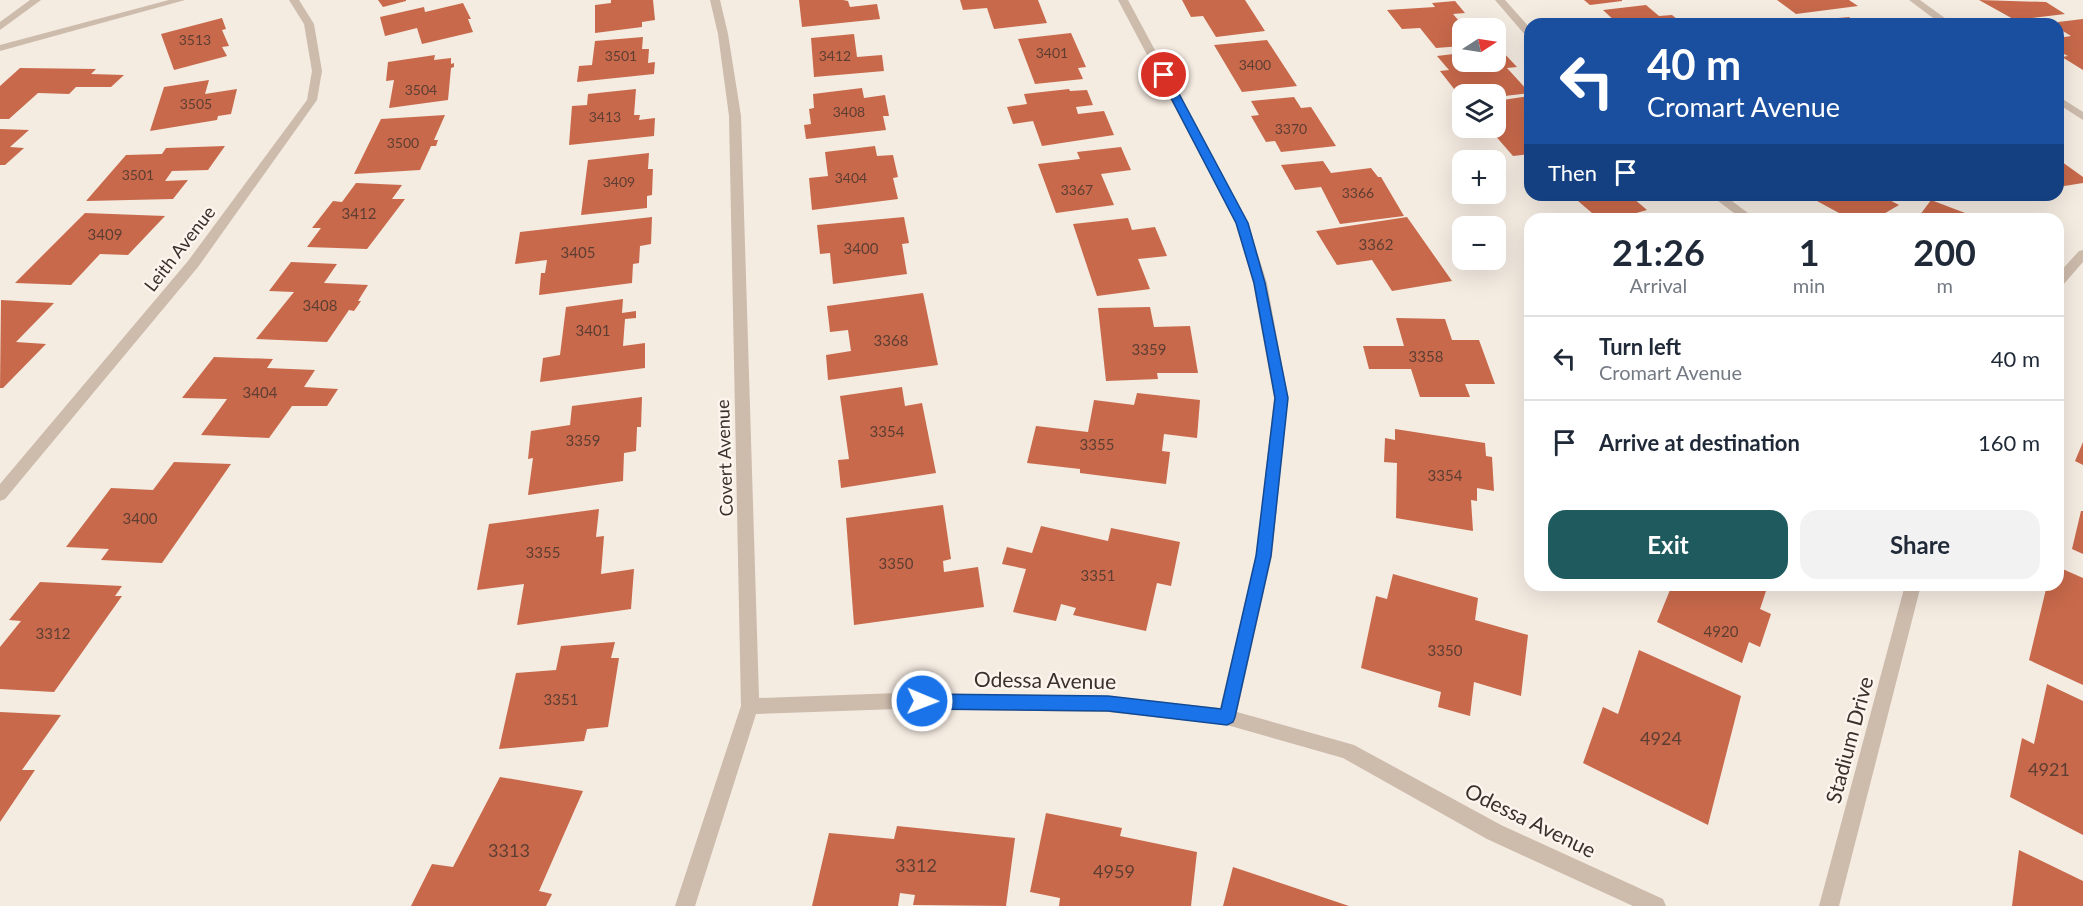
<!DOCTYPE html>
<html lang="en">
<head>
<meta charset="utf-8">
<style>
  :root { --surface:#fff; --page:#f2f2f3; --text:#1f2937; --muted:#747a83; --line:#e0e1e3; --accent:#1f5a5e }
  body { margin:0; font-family:Lato,sans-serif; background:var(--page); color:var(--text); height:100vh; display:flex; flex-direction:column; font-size:22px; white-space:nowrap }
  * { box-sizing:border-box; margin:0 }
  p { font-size:20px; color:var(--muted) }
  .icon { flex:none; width:33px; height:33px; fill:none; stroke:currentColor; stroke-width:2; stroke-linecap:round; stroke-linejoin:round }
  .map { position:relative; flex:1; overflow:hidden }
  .side { position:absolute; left:1524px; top:213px; width:540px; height:378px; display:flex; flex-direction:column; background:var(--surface); border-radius:18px; box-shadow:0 6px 24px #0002 }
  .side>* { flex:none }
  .top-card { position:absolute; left:1524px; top:18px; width:540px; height:183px; border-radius:18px; box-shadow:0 6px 24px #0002; background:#1a4fa0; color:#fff; overflow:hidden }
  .needle { width:39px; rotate:78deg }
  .fabs { position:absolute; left:1452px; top:18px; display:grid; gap:12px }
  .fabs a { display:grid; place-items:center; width:54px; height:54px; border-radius:12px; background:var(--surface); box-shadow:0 6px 24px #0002; font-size:30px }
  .pin { position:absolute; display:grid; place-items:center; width:51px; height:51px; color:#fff; margin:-26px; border:3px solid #fff; border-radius:50%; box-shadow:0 2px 6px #0007 }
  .me { position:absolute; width:66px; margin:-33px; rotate:91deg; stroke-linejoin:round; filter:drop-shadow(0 0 4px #0008) }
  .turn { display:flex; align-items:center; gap:21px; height:126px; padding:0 24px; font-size:27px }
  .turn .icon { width:78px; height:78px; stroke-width:2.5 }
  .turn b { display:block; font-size:42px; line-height:51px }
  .then { display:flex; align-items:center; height:57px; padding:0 24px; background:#0003; gap:12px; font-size:22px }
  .eta { display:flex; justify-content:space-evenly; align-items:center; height:102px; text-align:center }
  .eta b { font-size:36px; font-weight:700; line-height:42px }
  .primary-button { display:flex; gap:12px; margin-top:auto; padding:12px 24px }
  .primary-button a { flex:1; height:69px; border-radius:18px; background:var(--accent); color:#fff; font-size:24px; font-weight:700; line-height:69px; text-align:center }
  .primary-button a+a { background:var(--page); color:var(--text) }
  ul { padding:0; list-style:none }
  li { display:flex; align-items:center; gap:18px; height:84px; padding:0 24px; border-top:2px solid var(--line) }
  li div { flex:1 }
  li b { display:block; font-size:22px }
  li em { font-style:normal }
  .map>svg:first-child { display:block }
  .building { fill:#c8694b }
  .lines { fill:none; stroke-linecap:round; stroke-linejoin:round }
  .minor { fill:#cdbbac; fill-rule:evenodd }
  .route { fill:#1a73e8; stroke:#114b97; stroke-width:1.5 }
  .labels { text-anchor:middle; stroke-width:5; stroke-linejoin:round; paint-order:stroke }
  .far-number-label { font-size:14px; fill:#5e3e33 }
  .number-label { font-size:15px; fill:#5e3e33 }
  .street-label { font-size:18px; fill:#3b302b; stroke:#fbf5ee }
  .near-number-label { font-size:18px; fill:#5e3e33 }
  .near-street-label { font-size:21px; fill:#3b302b; stroke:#fbf5ee }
</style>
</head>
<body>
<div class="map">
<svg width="2083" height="906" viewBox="0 0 2083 906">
  <rect width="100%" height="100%" fill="#f4ebe1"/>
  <path class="building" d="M378,0H406V1L383,7Z
    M611,0H653L655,20L642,22V27L595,33V5L611,3Z
    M799,0H843L848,1L850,7L877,4L880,19L802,27Z
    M960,0H1038L1047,23L994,29L987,8L963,10Z
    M1182,0H1245L1265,31L1216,37L1203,16L1191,17Z
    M1584,0H1622V1L1590,5Z
    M1777,0H1849L1858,6L1796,14Z
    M1979,0L2046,2L2065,14L2015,20Z
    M1455,1L1465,13L1453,14L1465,28H1462V46L1436,48L1420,28L1402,29L1387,10L1435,7L1432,3Z
    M463,3L471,19H468L473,32L422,44L417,28L385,36L380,17L424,7L425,12Z
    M1646,5L1659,16L1672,15L1683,24H1618L1603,10Z
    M1849,17L1858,24H1795V22Z
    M222,18L226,29L222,30L229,46L222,47L227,56L174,70L161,34Z
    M2083,19V70L2062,57L2068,56L2058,51V38L2071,36L2058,28V22Z
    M1071,33L1086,67L1078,68L1083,79L1035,84L1018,39Z
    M854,34L857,57L882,55L884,71L814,77L811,38Z
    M643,37L642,49H649L648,63L655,62L654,74L577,82L579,66L592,65L595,41Z
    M1267,40L1297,86L1242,92L1214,45Z
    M1496,49H1500L1517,67L1507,68L1530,93L1496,97V94H1462V99L1440,71L1449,70L1437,56L1462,53V62H1496Z
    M435,55L434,60L451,58V64L454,63V67L451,68L448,100L389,108L394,80L386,81L388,62Z
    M20,68L96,69L91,74L124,75L111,87H76L69,94L38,93L9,119H0V86Z
    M209,80L205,94L237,89L231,114L218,116L217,120L150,131L164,87Z
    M862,88L864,98L885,95L889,116H883L886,130L806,139L804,125L811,124L809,109L814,108L813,94Z
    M636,89L634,115H640L639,120L655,118L654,136L569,145L572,106L587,105L588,94Z
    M1069,89L1070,91L1087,90L1093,105L1076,107L1078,114L1104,111L1114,135L1042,146L1033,121L1013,124L1007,107L1027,104L1024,94Z
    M1529,96L1530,154L1513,156L1493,133L1502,132L1496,124V101Z
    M1294,97L1301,108L1311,107L1336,146L1281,152L1275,141L1266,142L1251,116L1259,115L1251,101Z
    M445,115L434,140H438L436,146H431L420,170L354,174L381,119Z
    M0,129L29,130L10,147L24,148L5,165H0Z
    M225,146L208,170L172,171L165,181L188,180L173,199L86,201L126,155L162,154L166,148Z
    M875,146L877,156L893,155L898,177L893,178L898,199L812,210L809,178L828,176L825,152Z
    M1121,147L1131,170L1101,174L1114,205L1056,213L1038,164L1080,159L1077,152Z
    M649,153L648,169H653L652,195L647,196V208L581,215L588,160Z
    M2058,159L2083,177V183L2058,187Z
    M1323,161L1331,173L1371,168L1378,177H1381L1404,216L1340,224L1321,187L1295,190L1281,165Z
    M356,183L402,185L392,199H405L367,249L307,247L321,228H312L333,201L342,202Z
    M1571,195H1642L1633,198L1647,210L1615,219H1599Z
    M1806,195H1880L1899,205L1875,219H1850Z
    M1931,200L1973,216L1971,219H1917Z
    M85,213L165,216L128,255L100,254L71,285L15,283Z
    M652,217L651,244L640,246L639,263L633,264L632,283L539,295L541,273H545L547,260L515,264L520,232Z
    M904,217L909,243L902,244L907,274L833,284L830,253L820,254L817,225Z
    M1407,217L1452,281L1392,291L1372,260L1337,265L1316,231Z
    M1128,218L1132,230L1155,227L1167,256L1138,259L1150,289L1097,296L1073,224Z
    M291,262L337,264L324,283L368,285L358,301H361L354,311L349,310L327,342L256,339L294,292L269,291Z
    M923,293L938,365L828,380L826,355L851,351L848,330L830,332L827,306Z
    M623,299L622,313L636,311V318L625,319L623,346L645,343V368L540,382L543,358L560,355L566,307Z
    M1,300L54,303L16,342L46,344L3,388H0Z
    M1150,307L1154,327L1190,326L1198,373H1157L1158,379L1106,381L1098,308Z
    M1396,318L1445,319L1452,340H1479L1495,384H1465L1470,397H1420L1411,369H1369L1363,346H1404Z
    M214,357L273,359L267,368L315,370L304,387L338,389L327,406H292L269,438L201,435L227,399L182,398Z
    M902,387L905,406L922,403L936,473L841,488L838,460L849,459L840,396Z
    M1137,393L1200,400L1197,438L1164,434L1162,451L1170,452L1166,484L1080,473V469L1027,463L1036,426L1088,432L1094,400L1134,405Z
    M642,397L641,427H637L636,451L624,453L623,481L528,495L533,458L528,459L531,431L570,425L572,406Z
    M1395,429L1485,443L1486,456L1492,457L1494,491L1477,488V501L1471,500L1473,531L1396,518L1397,463L1384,462L1385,438L1395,440Z
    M2083,442V465L2075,461Z
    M174,462L231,464L162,563L101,560L109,549L66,547L111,488L153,490Z
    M943,505L951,559L943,561L944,572L978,567L984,607L854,625L846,518Z
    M599,509L596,537L604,536L601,574L634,569L631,609L517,625L524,584L477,590L489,524Z
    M2081,511H2083V554L2072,549Z
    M1041,526L1108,541L1111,528L1180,542L1171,586L1157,583L1146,631L1073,615L1076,608L1061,604L1056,621L1013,612L1026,569L1002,564L1007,547L1032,553Z
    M2058,567L2083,578V685L2029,660L2047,585H2058Z
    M1393,574L1478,598L1475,620L1528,635L1521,696L1474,682L1470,716L1438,707L1441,692L1361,668L1376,596L1387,599Z
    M40,582L122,586L115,596H122L54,692L0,689V647L21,621L9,620Z
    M1672,585H1768L1760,609L1771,614L1760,647L1749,642L1742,663L1657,622Z
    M615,642L611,658H619L608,727L587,729L584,741L499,749L516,673L556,670L561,646Z
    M1639,650L1741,696L1708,825L1583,763L1603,707L1618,714Z
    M2047,684L2083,701V835L2010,797L2022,738L2034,744Z
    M0,712L61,715L22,770H35L0,822Z
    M500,777L583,791L539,891L552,894L546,906H411L432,864L453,867Z
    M1046,813L1122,828L1120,836L1197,852L1191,906H1059L1060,898L1030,892Z
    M897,826L1015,838L1006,906L913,905L915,895L900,893L898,906H812L829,833L894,839Z
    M2019,850L2083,881V906H2012Z
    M1233,867L1349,906H1223Z"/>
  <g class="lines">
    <path class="minor" d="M30,0H41L0,30V22Z
      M169,0H185L0,51V45Z
      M289,0H299L314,24L322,71L317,100L198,267L5,499L0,501V484L188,261L307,100L312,71L304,24Z
      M710,0H720L728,34L741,116L759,698L898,693L1108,696L1220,708L1256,556L1274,398L1253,283L1236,223L1118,0H1128L1248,223L1267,283L1288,398L1272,556L1237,712L1354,745L1501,825L1663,899L1666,906H1633L1487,839L1343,758L1227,725L1108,712L898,709L756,714L695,906H675L741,706L729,116L718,34Z
      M1495,0H1505L1530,28V37L1526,36Z
      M1909,0H1920L1953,24H1941Z
      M2058,96L2083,112V120L2058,104Z
      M1710,195H1724L1756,219H1742Z
      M2083,250V262L2063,285L2058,286V274L2079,251Z
      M1905,585H1921L1839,906H1819Z"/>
  </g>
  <path class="route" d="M1164,72L1169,75L1248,223L1265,283L1288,398L1271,556L1235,717L1233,722L1227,725L1108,711L922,709L916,706L913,701L916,696L922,694L1108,696L1221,709L1256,556L1275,398L1254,283L1236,223L1159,75Z"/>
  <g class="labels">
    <g class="far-number-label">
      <text x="195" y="45">3513</text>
      <text x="1052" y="58">3401</text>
      <text x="621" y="61">3501</text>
      <text x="835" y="61">3412</text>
      <text x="1255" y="70">3400</text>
      <text x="421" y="95">3504</text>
      <text x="196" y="109">3505</text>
      <text x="849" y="117">3408</text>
      <text x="605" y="122">3413</text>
      <text x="1291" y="134">3370</text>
      <text x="403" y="148">3500</text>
      <text x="138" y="180">3501</text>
      <text x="851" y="183">3404</text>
      <text x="619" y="187">3409</text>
      <text x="1077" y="195">3367</text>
      <text x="1358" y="198">3366</text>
    </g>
    <g class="number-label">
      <text x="359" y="219">3412</text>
      <text x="105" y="240">3409</text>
      <text x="1376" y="250">3362</text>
      <text x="861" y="254">3400</text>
      <text x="578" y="258">3405</text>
      <text x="320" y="311">3408</text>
      <text x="593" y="336">3401</text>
      <text x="891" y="346">3368</text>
      <text x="1149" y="355">3359</text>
      <text x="1426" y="362">3358</text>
      <text x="260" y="398">3404</text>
      <text x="887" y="437">3354</text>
      <text x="583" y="446">3359</text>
      <text x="1097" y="450">3355</text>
      <text x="1445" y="481">3354</text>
      <text x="140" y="524">3400</text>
      <text x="543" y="558">3355</text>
      <text x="896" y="569">3350</text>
      <text x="1098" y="581">3351</text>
      <text x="1721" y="637">4920</text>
      <text x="53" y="639">3312</text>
      <text x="1445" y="656">3350</text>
      <text x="561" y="705">3351</text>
    </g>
    <g class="street-label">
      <text transform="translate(180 249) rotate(-52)" y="6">Leith Avenue</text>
      <text transform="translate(725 458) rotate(-92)" y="6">Covert Avenue</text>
    </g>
    <g class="near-number-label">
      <text x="1661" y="745">4924</text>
      <text x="2049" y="776">4921</text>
      <text x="509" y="857">3313</text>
      <text x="916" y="872">3312</text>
      <text x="1114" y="878">4959</text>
    </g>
    <g class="near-street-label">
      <text transform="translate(1045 681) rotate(1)" y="7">Odessa Avenue</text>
      <text transform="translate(1850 740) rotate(-75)" y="7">Stadium Drive</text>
      <text transform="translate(1530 821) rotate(26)" y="7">Odessa Avenue</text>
    </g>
  </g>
</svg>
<div class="fabs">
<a><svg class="needle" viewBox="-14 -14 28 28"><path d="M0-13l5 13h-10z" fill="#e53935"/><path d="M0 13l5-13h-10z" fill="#747a83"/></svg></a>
<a><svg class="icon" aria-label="layers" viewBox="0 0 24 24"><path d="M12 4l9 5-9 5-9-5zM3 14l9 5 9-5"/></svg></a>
<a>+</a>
<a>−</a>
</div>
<div class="pin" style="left:1164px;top:75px;background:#d93025"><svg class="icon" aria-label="arrive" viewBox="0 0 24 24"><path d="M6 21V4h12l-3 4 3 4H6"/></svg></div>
<svg class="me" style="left:922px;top:701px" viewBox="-20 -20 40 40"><circle r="17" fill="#1a73e8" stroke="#fff" stroke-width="3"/><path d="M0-11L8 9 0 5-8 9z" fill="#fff"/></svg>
<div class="top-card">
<div class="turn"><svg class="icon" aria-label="left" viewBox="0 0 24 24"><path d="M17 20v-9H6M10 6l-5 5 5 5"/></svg><div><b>40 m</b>Cromart Avenue</div></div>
<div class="then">Then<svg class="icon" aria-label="arrive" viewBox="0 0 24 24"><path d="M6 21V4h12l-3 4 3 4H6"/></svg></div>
</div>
<section class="side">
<div class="eta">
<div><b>21:26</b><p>Arrival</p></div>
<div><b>1</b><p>min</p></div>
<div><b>200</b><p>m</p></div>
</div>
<ul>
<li><svg class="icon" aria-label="left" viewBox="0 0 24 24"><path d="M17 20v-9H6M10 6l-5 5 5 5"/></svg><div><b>Turn left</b><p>Cromart Avenue</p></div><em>40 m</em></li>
<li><svg class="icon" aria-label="arrive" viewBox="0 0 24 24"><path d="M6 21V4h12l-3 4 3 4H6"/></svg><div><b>Arrive at destination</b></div><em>160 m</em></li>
</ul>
<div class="primary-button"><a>Exit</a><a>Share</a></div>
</section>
</div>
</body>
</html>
